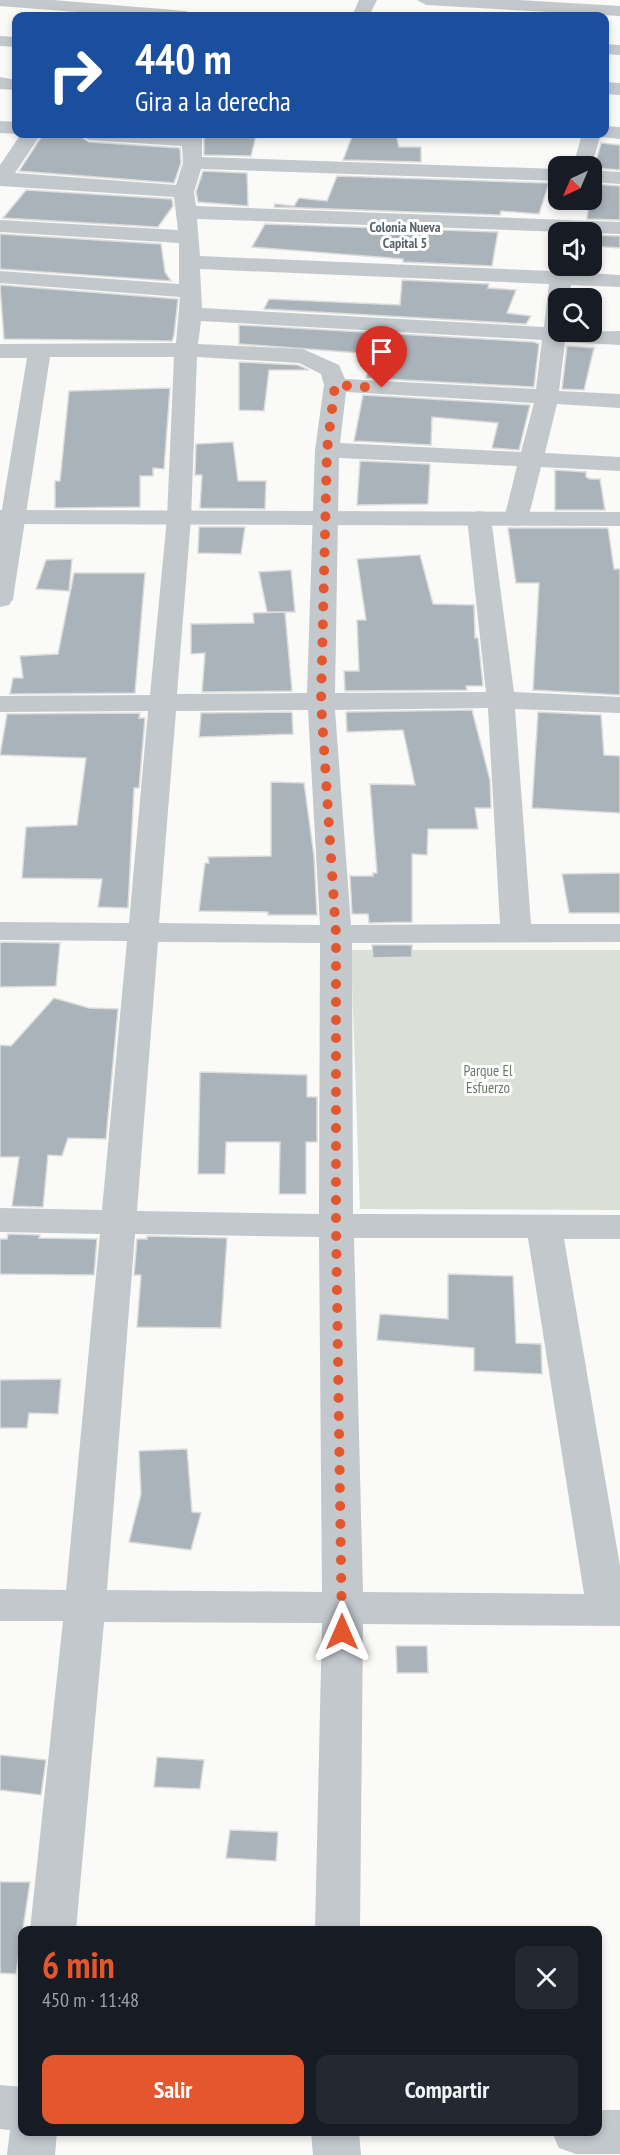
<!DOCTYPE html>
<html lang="es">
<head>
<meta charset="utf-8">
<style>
  :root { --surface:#171b24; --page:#242831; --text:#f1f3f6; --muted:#9ea1a6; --accent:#e4572e }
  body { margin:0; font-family:"PT Sans Narrow",sans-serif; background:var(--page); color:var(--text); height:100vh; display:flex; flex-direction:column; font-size:22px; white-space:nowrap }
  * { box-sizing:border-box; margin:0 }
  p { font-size:20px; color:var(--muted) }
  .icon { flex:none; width:33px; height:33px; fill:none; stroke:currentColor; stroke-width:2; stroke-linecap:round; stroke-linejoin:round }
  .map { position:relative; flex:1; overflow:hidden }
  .drawer { position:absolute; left:18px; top:1926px; width:584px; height:210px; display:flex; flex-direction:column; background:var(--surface); border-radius:12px; box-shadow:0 3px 9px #0003 }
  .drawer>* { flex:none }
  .top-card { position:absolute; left:12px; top:12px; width:597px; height:126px; border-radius:12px; box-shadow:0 3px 9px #0003; background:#1a4fa0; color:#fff; overflow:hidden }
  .needle { width:39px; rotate:224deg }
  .buttons { position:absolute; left:548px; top:156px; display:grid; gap:12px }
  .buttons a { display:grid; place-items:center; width:54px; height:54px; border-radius:12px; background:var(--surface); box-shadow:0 3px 9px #0003; font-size:30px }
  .pin { position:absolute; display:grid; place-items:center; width:51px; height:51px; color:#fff; margin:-62px -26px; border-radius:50% 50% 50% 0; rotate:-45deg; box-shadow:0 0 6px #0007 }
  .pin .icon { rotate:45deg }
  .me { position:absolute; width:66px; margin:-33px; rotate:0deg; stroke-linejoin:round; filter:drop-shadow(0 0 4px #0008) }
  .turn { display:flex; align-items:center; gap:21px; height:126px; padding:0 24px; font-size:27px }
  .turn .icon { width:78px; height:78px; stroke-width:2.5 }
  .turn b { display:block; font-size:42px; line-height:51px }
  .round { display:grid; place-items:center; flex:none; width:63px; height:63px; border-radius:12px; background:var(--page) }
  .headline { display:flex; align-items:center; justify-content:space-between; height:102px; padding:0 24px }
  h1 { font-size:36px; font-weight:800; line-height:45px; color:var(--accent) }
  .button { display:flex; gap:12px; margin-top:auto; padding:12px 24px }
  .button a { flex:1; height:69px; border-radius:12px; background:var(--accent); color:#fff; font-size:24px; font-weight:800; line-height:69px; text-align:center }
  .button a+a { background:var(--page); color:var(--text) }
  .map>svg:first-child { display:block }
  .green { fill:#dadfd7 }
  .building { fill:#aab3b9; stroke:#dcdcda; stroke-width:1.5 }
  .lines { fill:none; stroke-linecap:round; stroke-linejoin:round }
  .minor { fill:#c3c8cc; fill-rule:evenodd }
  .tertiary { fill:#c3c8cc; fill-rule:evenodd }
  .route { stroke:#e4572e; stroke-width:10; stroke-dasharray:0 18 }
  .labels { text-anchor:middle; stroke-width:6; stroke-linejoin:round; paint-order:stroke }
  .far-neighbourhood-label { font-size:14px; font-weight:bold; fill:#57646e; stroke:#fff }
  .park-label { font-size:15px; fill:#687a64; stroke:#fff }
</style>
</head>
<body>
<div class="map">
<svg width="620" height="2155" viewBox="0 0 620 2155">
  <rect width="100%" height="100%" fill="#fafaf8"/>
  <path class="green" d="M351,950H620V1210L360,1209Z"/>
  <path class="building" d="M43,134H77L89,142L180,148L181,163L174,183L19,171Z
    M204,134L256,136L251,156L204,155Z
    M353,134H396L399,147H421V162L343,160Z
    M601,143L620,145V170L594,168Z
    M203,171L247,173L248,206L198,202L196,192Z
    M337,176L549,183L539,214L501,211L500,215L274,207L275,204L294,206L299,198L327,201Z
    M591,184L620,186V220L587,219Z
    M26,190L172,199L173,206L158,227L3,218Z
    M265,224L498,232L492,266L403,262V259L252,247Z
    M0,234L161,244L165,272L171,281L0,269Z
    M591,235L620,236V248L591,246Z
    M402,280L489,284L488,288L516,290L507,313L531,316L526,324L264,309L269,299L400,305Z
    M0,285L178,299L174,335L172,341L4,339Z
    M239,325L534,342L539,344L534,387L366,378L373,354L239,344Z
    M567,346L594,348L584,390L562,389Z
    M239,362L298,365L309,370H269L264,411L239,410Z
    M170,388L164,469L153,468V476H140V507L55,508V481H60L69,391Z
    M363,395L530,405L519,450L492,448L498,423L432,417L431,445L354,441Z
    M233,442L238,481H266L265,509L200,508L202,475H195L196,444Z
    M360,461L430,464L428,504L357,505Z
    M555,470L586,472V477L590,479H600L605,510H555Z
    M199,527H245L241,554L198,553Z
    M508,528H608L614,569H620V695L533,690L539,583H516Z
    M420,555L433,604L474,605L475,638H478L483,686H466L467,690L345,691L344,671H359L357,620H366L357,559Z
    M72,559L69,591L36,589L46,560Z
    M291,570L295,612H267L259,572Z
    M74,573H145L135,693L10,694L13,678H23L20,656L58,654Z
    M285,612L292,691L202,692L205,653L191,654V624L254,623L253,613Z
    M472,710L490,780L491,808H475L478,829H428L427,855L412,854V922L369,923L368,914H352L350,876H373V873H377L370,784L415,785L403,730L347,732L346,712Z
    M292,712L293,734L199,737L201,713Z
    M538,712L601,715L604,755L620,756V813L532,808Z
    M140,713L139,718H145L139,788H134L128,908L98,907L102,879L22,878L26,827L77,825L86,758L0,755L7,714Z
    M271,782L304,783L314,856L317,915H268V912L199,911L205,863H209L208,857L271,856Z
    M620,873V913H569L562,874Z
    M0,942L60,943L56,986L0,987Z
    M372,945H412V957L373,958Z
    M54,998L89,1008L118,1009L106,1139L68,1138L62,1156L48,1155L43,1207L12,1206L19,1157H0V1045L11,1046Z
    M200,1072L307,1075V1097H317V1142H306V1194H279L280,1142H226L225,1174H198Z
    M8,1234L40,1235L39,1238L97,1239L94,1275L0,1274V1239H7Z
    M147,1236L227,1238L221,1328L137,1327L141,1275H134L137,1239H147Z
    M448,1274L513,1276L516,1343L541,1344L542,1374L474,1371V1348L377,1340L380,1314L448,1319Z
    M61,1379L58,1414L29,1413L27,1428H0V1380Z
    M187,1449L192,1512L201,1513L191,1550L129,1542L141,1494L139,1451Z
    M396,1646H427L428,1673H397Z
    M0,1755L46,1760L41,1795L0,1790Z
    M157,1757L204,1760L200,1789L154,1787Z
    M230,1830L278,1832L276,1861L226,1858Z
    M0,1882H30L16,1974L0,1973Z"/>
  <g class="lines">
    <path class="minor" d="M0,0H53L186,11L195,16H127L0,6Z
      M417,0H519L620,6V16L426,5Z
      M0,36L16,37V47L0,46Z
      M604,44L620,45V55L604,54Z
      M0,77L16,80V90L0,89Z
      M0,121L16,122L17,134L0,133Z
      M604,126L620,127V139L600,137L591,169V166H573L582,134H604Z
      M21,134H41L15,173L176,185L183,163L182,146L89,140L79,134H202V157L558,169V181L201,169L194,192L196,206L620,222V234L197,219L200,256L551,271V266L558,261V266H572V272L620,275V287L571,285L569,298H558V332L620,331V345L565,342L559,391L620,394V408L557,404L545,453L620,457V471L541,467L528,519L525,524L516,526L507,524L504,519L517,466L339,458L335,693L486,692L467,518L470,513L479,511L488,513L491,518L514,692L620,697V713L515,709L531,924H620V942L352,943L353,1214L620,1215V1239H564L620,1566V1626L363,1624L360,1930H315L322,1623L104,1622L76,1930H30L63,1621H0V1589L66,1590L100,1234L0,1232V1208L102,1210L127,941L0,940V922L129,923L148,711L0,712V696L150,695L167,518L174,357H50L13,599L9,605L0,607V521L27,358H0V344L176,343L180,297L0,283V271L179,284V243L0,232V220L178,230L174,197L0,186V165ZM200,269L549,284L544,327L202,308ZM201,321L542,340L536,389L345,379L339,365L303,349L198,344ZM197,357L299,363L321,374L324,385L315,450L307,693L177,694L191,518ZM346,392L534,403L521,452L340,443ZM488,708L500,924L351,925L335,710ZM308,710L320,925L159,923L176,711ZM158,942L320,943L319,1214L137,1211ZM135,1234L319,1237L322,1592L107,1590ZM354,1238H528L584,1594L363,1592Z
      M591,170L620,172V184L591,182Z
      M0,2085L22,2087V2132H57L55,2155H7L10,2130L0,2129Z
      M597,2110H620V2154H576L559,2148L552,2132H597Z
      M311,2132H359L361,2155H313Z"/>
    <path class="tertiary" d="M359,0H377L369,16H352Z
      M604,82L620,83V95L604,94Z
      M0,510L620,512V526L0,524Z"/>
  </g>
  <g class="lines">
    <path class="route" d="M342,1632L336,1226V934L321,702L327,450L335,385L382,388"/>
  </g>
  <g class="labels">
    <g class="far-neighbourhood-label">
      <text x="405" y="232">Colonia Nueva<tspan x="405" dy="16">Capital 5</tspan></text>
    </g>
    <g class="park-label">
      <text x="488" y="1076">Parque El<tspan x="488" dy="17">Esfuerzo</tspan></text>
    </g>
  </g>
</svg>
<div class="buttons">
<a><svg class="needle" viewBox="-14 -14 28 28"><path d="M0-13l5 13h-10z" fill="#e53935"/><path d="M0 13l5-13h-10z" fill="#9ea1a6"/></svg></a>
<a><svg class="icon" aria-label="sound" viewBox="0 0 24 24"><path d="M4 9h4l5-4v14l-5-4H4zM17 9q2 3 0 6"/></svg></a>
<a><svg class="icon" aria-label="search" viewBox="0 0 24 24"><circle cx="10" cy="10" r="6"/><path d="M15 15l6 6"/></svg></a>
</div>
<div class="pin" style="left:382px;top:388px;background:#d93025"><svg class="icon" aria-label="arrive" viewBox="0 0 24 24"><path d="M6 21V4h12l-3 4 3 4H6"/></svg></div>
<svg class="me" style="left:342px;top:1632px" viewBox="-20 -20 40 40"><path d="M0-17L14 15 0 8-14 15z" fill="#e4572e" stroke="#fff" stroke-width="4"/></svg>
<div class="top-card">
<div class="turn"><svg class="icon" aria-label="right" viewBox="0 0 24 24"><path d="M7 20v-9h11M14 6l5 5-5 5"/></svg><div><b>440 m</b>Gira a la derecha</div></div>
</div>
<section class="drawer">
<div class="headline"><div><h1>6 min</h1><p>450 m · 11:48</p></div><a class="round"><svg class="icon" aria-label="close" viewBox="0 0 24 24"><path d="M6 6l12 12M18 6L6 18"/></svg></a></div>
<div class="button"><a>Salir</a><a>Compartir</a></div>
</section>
</div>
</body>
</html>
